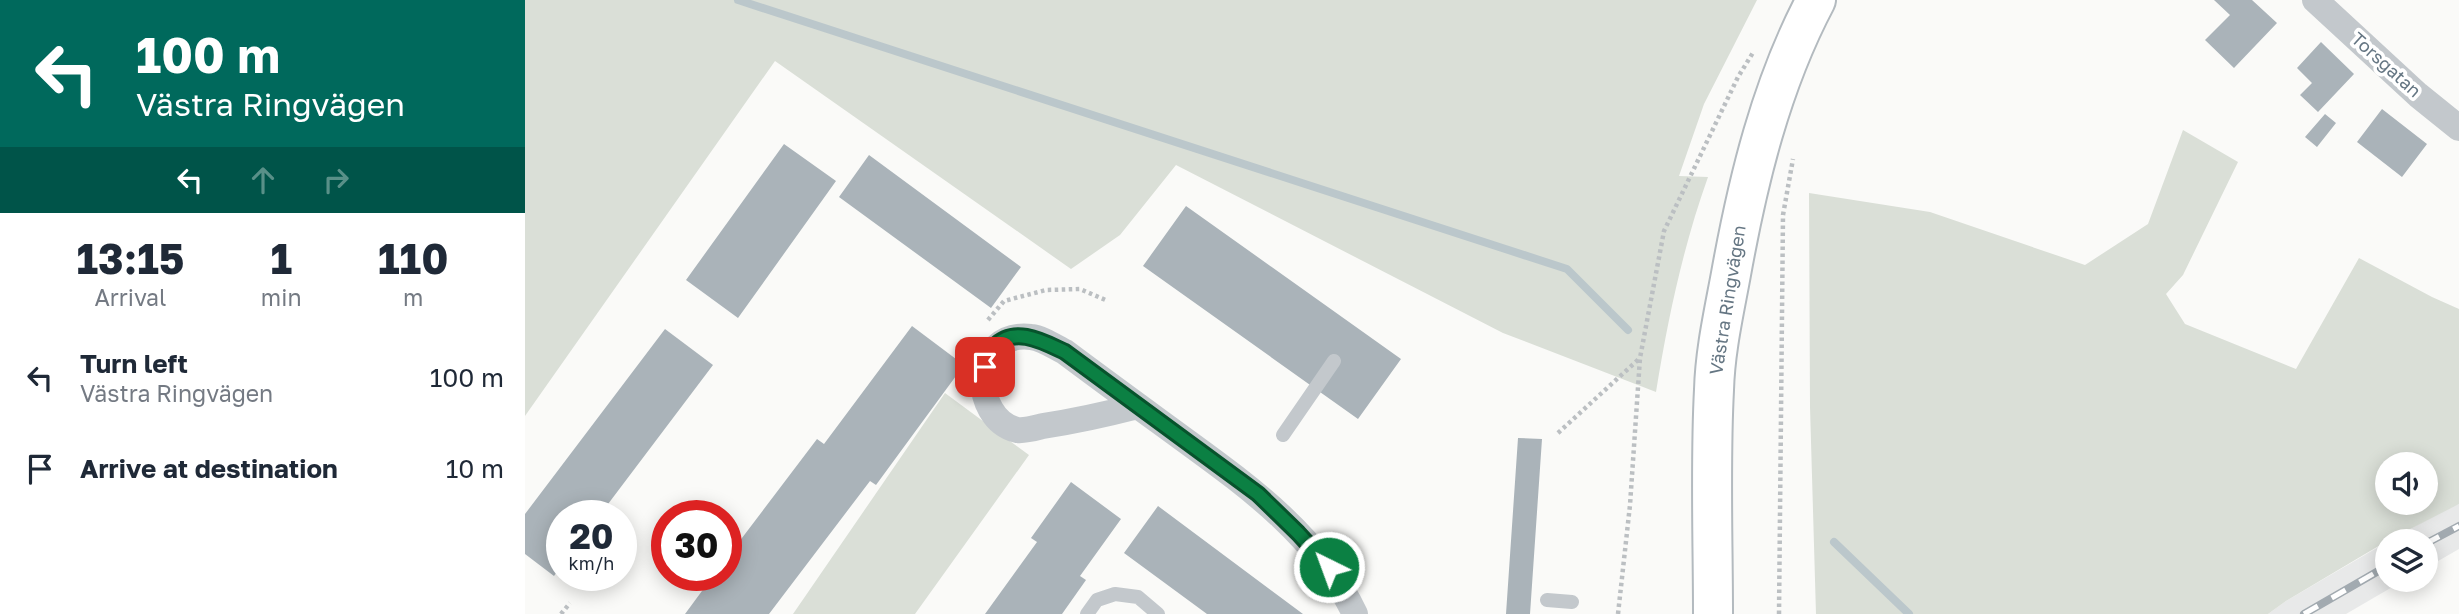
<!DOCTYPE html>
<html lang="en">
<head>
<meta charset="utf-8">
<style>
  :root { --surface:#fff; --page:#f2f2f3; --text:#1f2937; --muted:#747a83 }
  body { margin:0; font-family:"Golos Text",sans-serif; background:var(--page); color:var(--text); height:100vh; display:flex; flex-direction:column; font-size:26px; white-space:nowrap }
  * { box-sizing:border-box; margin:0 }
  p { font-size:23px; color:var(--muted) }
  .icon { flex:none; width:38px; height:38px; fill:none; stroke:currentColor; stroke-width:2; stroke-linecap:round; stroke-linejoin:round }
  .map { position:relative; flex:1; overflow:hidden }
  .side { display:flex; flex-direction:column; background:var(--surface); width:525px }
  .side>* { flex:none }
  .top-card { background:#00695c; color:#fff; overflow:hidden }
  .tools { position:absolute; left:1850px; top:452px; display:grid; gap:14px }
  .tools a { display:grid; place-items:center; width:63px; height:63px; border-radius:50%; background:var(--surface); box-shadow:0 4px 18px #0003; font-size:35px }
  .speed { position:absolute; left:21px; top:500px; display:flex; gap:14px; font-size:35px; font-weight:700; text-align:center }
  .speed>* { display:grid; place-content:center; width:91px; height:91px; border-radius:50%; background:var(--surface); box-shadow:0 4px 18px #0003; line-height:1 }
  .speed small { font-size:18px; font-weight:400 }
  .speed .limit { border:10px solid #d22; background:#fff; color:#111 }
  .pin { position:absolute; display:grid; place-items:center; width:60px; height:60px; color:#fff; margin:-30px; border-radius:14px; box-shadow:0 4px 10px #0006 }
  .me { position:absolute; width:77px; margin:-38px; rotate:318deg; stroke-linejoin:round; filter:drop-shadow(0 0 5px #0008) }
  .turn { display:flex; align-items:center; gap:24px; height:147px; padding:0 21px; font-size:32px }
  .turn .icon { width:91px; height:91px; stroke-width:2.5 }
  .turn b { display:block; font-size:49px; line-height:60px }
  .lanes { display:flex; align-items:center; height:66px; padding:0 21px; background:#0003; justify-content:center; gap:35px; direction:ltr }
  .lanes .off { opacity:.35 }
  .eta { display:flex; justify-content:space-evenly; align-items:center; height:119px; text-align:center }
  .eta b { font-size:42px; font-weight:700; line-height:49px }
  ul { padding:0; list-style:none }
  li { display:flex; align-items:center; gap:21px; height:91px; padding:0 21px }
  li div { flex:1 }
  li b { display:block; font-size:26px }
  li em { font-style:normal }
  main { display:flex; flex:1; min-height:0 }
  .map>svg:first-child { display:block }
  .built { fill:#e8e9e9 }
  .green { fill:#dadfd7; fill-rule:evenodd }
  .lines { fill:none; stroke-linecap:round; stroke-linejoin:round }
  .stream { stroke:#bbc7cb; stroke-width:8 }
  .building { fill:#aab3b9 }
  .secondary-casing { stroke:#b3babf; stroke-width:42 }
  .path { stroke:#bbbfc2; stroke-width:4.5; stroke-dasharray:3.5 3.5; stroke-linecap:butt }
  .lane { stroke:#c3c8cc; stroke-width:14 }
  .street { stroke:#c3c8cc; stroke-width:26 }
  .secondary { stroke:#fff; stroke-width:38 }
  .rail-casing { stroke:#a2aab0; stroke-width:8 }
  .rail { stroke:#fff; stroke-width:5; stroke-dasharray:16; stroke-linecap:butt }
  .route-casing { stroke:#07532c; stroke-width:18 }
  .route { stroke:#0b8043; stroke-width:12 }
  .labels { text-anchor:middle; stroke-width:7; stroke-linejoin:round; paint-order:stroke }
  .street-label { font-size:18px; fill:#657683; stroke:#fff }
</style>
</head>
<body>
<main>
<section class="side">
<div class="top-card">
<div class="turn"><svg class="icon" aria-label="left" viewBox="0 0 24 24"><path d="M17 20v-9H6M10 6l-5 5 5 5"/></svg><div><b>100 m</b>Västra Ringvägen</div></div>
<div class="lanes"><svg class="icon" aria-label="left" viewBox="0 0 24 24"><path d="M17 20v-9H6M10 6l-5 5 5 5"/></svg><svg class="icon off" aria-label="ahead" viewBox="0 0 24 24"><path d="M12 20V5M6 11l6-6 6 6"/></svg><svg class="icon off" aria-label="right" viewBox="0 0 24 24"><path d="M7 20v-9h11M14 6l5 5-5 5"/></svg></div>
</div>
<div class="eta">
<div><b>13:15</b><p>Arrival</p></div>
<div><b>1</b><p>min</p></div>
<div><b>110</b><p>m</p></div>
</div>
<ul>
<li><svg class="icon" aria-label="left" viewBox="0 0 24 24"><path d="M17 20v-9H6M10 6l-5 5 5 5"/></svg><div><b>Turn left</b><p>Västra Ringvägen</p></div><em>100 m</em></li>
<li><svg class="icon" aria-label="arrive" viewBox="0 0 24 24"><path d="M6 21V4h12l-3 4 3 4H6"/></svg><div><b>Arrive at destination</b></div><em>10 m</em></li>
</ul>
</section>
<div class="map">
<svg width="1934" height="614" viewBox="0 0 1934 614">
  <rect width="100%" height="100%" fill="#fafaf8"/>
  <path class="built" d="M1934,504V549L1901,568L1900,541H1865L1920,509Z
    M1862,542V579H1881L1821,614H1743L1761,601Z"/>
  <path class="green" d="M0,0H1232L1179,104L1154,176L1183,177C1158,247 1143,318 1131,392L978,333L651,165L595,235L546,269L250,61L0,416Z
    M1658,130L1713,162L1658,275L1641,294L1660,324L1771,369L1834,258L1907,297L1934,309V504L1862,541L1761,601L1743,614H1291L1285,407L1284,193L1405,212L1560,265L1623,224ZM1862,464H1900V502H1862Z
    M420,393L504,455L390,614H268Z"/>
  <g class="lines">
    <path class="stream" d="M213,0L1042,269L1103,330
      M1309,542L1384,614"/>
  </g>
  <path class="building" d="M1689,0H1727L1752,23L1709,68L1680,40L1705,15Z
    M1796,42L1829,74L1793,112L1775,95L1787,83L1772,68Z
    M1857,109L1902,144L1877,177L1832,142Z
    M1800,114L1811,123L1792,147L1780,137Z
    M259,144L311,181L213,318L161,280Z
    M344,155L496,267L466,308L314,197Z
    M661,206L876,359L833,419L618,266Z
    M387,326L439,365L351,485L345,481L244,614H160L188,576H201V559L292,439L299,444Z
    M140,329L188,365L74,516H37V565L29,576L0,554V514Z
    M993,438L1017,439L1005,614H981Z
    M546,482L596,519L555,576L561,580L537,614H460L512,542L506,538Z
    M633,506L778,614H682L599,553Z"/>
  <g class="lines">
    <defs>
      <path id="secondary" d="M1188,614C1188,540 1185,464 1189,390C1190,351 1199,312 1206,274C1223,180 1246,85 1291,0"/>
    </defs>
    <use href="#secondary" class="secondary-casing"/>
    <path class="path" d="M463,320L479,301L521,290L555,289L583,301
      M1033,433L1115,358
      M36,614L45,603
      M1093,614L1105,505L1115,358L1139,231L1213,77L1229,51
      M1254,614L1258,215L1268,159"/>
    <path class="lane" d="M758,435L809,361
      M1022,600L1047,602
      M562,614L572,600L590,594L613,597L633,614"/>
    <path class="street" d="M1790,0L1893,95L1934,128
      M613,406C582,414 551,421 518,426C510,428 500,431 492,430C445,418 445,330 506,337C517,338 530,347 540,352C580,382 620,411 661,441C727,489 794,538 830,614"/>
    <use href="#secondary" class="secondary"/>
    <defs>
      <path id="rail" d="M1900,544L1934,526
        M1779,614L1862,566"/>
    </defs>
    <use href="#rail" class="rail-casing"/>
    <use href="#rail" class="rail"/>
  </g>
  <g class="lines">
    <defs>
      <path id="route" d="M460,367C462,361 465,352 469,347C489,325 519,342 540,352L733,494L773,533L804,567"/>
    </defs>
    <use href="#route" class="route-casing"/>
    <use href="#route" class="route"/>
  </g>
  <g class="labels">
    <g class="street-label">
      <text transform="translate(1861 65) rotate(42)" y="6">Torsgatan</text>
      <text transform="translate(1203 300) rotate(-81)" y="6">Västra Ringvägen</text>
    </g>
  </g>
</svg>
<div class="tools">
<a><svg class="icon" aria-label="sound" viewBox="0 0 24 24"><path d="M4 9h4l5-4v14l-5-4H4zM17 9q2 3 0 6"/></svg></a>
<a><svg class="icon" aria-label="layers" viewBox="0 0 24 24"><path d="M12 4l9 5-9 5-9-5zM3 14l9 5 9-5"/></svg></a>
</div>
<div class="speed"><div>20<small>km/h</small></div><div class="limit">30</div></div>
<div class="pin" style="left:460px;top:367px;background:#d93025"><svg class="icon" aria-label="arrive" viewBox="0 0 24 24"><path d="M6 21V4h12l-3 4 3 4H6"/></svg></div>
<svg class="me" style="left:804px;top:567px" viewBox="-20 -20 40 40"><circle r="17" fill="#0b8043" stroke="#fff" stroke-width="3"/><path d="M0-11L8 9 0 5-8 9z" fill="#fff"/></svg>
</div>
</main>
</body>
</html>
